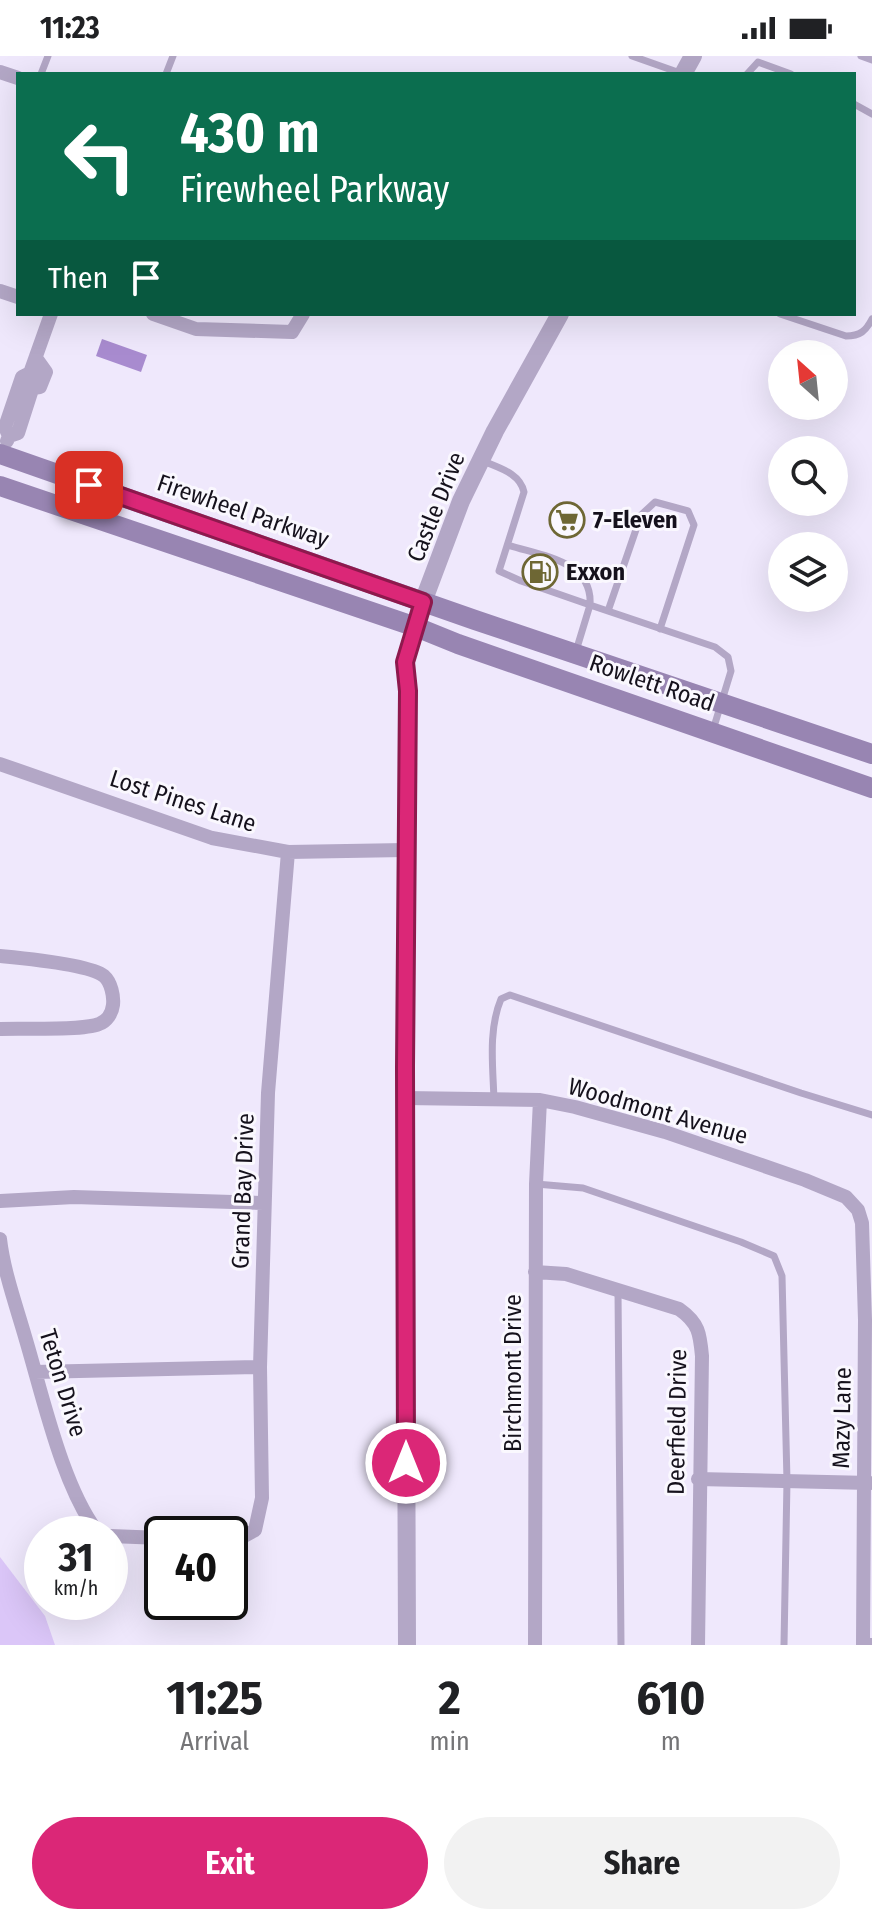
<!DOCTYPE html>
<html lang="en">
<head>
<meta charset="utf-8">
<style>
  :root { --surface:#fff; --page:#f2f2f2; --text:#202124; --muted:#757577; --accent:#db2777 }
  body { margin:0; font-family:"Fira Sans Condensed",sans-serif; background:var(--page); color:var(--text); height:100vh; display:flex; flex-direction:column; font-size:30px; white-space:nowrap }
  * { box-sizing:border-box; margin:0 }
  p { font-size:26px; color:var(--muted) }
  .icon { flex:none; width:44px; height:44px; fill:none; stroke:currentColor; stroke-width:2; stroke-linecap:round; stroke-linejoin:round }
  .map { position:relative; height:1589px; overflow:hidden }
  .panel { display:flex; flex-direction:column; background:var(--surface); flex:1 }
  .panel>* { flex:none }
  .top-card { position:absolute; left:16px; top:16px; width:840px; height:244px; border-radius:0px; box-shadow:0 8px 32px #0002; background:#0b6e4f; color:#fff; overflow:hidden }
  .needle { width:52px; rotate:333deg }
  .controls { position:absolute; left:768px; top:284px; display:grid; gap:16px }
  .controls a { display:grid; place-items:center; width:80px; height:80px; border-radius:50%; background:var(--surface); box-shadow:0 8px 32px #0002; font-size:40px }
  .speed { position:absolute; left:24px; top:1460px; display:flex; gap:16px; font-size:40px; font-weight:700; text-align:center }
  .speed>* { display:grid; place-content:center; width:104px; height:104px; border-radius:50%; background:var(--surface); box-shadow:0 8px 32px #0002; line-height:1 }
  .speed small { font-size:20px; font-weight:400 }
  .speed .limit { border:4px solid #111; border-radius:12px; background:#fff; color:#111 }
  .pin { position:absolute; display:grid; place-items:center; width:68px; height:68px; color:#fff; margin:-34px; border-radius:16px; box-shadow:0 4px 12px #0006 }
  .me { position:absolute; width:88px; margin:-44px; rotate:0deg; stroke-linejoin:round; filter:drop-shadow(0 0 6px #0008) }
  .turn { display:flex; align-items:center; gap:28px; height:168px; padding:0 32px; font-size:36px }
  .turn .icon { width:104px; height:104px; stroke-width:2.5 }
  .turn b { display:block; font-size:56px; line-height:68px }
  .then { display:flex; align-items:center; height:76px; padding:0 32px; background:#0003; gap:16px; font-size:30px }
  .eta { display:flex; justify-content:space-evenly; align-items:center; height:136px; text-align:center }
  .eta b { font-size:48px; font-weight:700; line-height:56px }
  .action { display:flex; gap:16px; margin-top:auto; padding:16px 32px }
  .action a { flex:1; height:92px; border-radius:48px; background:var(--accent); color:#fff; font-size:32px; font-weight:700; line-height:92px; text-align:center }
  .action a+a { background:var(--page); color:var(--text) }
  .status { display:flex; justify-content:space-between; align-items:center; height:56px; padding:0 40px; background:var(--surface); direction:ltr }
  .status svg { height:22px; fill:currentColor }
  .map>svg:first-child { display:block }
  .green { fill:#dbc6f8 }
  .water { fill:#a88bcf }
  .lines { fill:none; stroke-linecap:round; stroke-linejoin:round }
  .service { stroke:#b3a7c6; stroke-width:7 }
  .minor { stroke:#b3a7c6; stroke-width:14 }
  .tertiary { stroke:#b3a7c6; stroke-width:18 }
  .secondary { stroke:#9885b2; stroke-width:20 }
  .route-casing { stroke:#8e194d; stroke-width:20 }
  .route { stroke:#db2777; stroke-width:14 }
  .labels { text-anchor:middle; stroke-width:6; stroke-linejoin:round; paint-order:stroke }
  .street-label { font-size:24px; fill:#15111c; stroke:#faf8fe }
  .poi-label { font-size:24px; font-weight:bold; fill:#15111c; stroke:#faf8fe; text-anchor:start }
</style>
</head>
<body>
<div class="status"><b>11:23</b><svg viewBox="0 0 49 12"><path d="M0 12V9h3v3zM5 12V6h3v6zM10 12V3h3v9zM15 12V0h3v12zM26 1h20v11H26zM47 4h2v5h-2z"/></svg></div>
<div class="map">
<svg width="872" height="1589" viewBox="0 0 872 1589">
  <rect width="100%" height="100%" fill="#efe8fc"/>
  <path class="green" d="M0,1501L45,1560L55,1589H0Z"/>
  <path class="water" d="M102,283L147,299L141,316L96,300Z"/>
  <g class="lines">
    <path class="service" d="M632,0L683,18
      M861,0L872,4
      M41,18L48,0
      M166,18L173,0
      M747,18L758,6L791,18
      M854,48L872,58
      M780,258L846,280C860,280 866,275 872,263
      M483,405C499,412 520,417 524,436L499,515L521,525L590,549C593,505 542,500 508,489
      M608,555L641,459L655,446L688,455L694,469L660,573
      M576,595L590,549L715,591L728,601L731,615L713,674
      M494,1044C493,1011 488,974 501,943L510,939L801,1037L872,1059
      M536,1128L583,1132L741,1186L774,1200L782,1220L787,1425L784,1589
      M618,1235L621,1589"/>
    <path class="minor" d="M0,16L18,22
      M0,235L18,241
      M153,258L196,273L292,276L303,258
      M33,332L40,331L46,316L36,302
      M9,380L5,371L22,321L30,317L51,258
      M7,385L9,380L18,377L35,324L30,317
      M0,708L212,782L288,796L405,794
      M0,900C21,902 89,908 104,920C111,926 114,940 113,949C112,957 107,965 99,968C82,975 23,972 0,973
      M405,1042L540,1044L575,1051L665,1076L805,1124L846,1141L858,1154L862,1167L865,1264L863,1589H872
      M0,1145L74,1141L263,1147
      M0,1183C4,1217 17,1252 26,1284C43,1341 63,1433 99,1478
      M535,1216L566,1218L679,1253C699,1267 700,1278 702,1300L698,1589
      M35,1316L260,1311
      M698,1423L870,1427
      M110,1480L162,1482
      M230,1482L244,1480L255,1474L262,1442L260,1311L268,1037L288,796
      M535,1589L536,1128L540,1044"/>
    <path class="tertiary" d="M683,18L693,0
      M407,1589L405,1042L408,635L405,606L423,546L461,445L495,375L560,258"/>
    <path class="secondary" d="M0,398L475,564L872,698
      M0,430L416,571L458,588L872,732"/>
  </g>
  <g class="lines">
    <defs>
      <path id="route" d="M89,429L423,546L405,606L408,635L405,1011L406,1407"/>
    </defs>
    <use href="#route" class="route-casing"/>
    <use href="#route" class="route"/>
  </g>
  <defs>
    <symbol id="supermarket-ring" viewBox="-11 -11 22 22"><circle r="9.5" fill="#faf8fe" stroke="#6e6734" stroke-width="1.5"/><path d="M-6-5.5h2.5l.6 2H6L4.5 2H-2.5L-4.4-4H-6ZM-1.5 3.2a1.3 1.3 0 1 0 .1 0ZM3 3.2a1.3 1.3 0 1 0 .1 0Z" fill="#6e6734"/></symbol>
    <symbol id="fuel-ring" viewBox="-11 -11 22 22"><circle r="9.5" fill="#faf8fe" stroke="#6e6734" stroke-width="1.5"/><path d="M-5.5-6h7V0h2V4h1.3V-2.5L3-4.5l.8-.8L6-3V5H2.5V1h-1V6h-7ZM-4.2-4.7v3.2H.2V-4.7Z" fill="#6e6734"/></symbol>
  </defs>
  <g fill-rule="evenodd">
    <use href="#supermarket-ring" x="547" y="444" width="40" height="40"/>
    <use href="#fuel-ring" x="520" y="496" width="40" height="40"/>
  </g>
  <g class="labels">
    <g class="street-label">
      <text transform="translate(436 451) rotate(-68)" y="8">Castle Drive</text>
      <text transform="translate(243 455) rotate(19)" y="8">Firewheel Parkway</text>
      <text transform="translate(652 627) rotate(19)" y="8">Rowlett Road</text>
      <text transform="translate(183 745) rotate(18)" y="8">Lost Pines Lane</text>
      <text transform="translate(658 1055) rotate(16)" y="8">Woodmont Avenue</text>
      <text transform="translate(243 1135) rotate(-88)" y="8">Grand Bay Drive</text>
      <text transform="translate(513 1317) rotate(-90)" y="8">Birchmont Drive</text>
      <text transform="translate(63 1327) rotate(73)" y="8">Teton Drive</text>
      <text transform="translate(842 1362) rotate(-89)" y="8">Mazy Lane</text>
      <text transform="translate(677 1366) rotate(-89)" y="8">Deerfield Drive</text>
    </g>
    <g class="poi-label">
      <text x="593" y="472">7-Eleven</text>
      <text x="566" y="524">Exxon</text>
    </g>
  </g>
</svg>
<div class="controls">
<a><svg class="needle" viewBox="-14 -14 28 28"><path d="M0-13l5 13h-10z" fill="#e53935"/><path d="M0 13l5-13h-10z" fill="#757577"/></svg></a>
<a><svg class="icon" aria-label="search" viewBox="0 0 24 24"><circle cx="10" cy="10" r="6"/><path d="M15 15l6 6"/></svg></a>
<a><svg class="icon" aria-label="layers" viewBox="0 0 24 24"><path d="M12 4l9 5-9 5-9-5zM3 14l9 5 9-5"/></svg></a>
</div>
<div class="speed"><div>31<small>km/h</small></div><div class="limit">40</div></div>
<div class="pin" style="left:89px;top:429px;background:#d93025"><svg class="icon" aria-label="arrive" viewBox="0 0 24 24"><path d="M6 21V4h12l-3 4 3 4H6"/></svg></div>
<svg class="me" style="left:406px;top:1407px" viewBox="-20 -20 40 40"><circle r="17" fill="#db2777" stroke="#fff" stroke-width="3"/><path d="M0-11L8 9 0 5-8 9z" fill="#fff"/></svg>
<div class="top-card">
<div class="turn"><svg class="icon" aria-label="left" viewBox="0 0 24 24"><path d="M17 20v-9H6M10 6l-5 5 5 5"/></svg><div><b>430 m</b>Firewheel Parkway</div></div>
<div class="then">Then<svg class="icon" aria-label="arrive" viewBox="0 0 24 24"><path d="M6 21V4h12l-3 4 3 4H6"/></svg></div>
</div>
</div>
<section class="panel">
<div class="eta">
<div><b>11:25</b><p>Arrival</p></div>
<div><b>2</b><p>min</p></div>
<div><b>610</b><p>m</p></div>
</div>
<div class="action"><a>Exit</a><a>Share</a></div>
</section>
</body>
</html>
